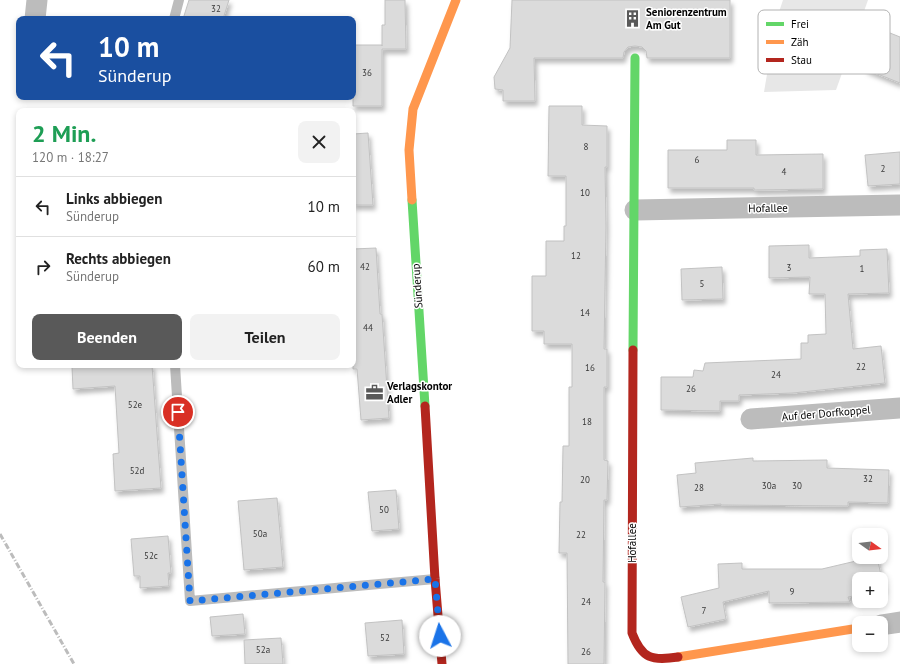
<!DOCTYPE html>
<html lang="de">
<head>
<meta charset="utf-8">
<style>
  :root { --surface:#fff; --page:#f2f2f2; --text:#222; --muted:#767676; --line:#e0e0e0; --accent:#595959 }
  body { margin:0; font-family:"PT Sans",sans-serif; background:var(--page); color:var(--text); height:100vh; display:flex; flex-direction:column; font-size:15px; white-space:nowrap }
  * { box-sizing:border-box; margin:0 }
  p { font-size:13px; color:var(--muted) }
  .icon { flex:none; width:22px; height:22px; fill:none; stroke:currentColor; stroke-width:2; stroke-linecap:round; stroke-linejoin:round }
  .map { position:relative; flex:1; overflow:hidden }
  .details { position:absolute; left:16px; top:108px; width:340px; height:260px; display:flex; flex-direction:column; background:var(--surface); border-radius:8px; box-shadow:0 2px 6px #0003 }
  .details>* { flex:none }
  .top-card { position:absolute; left:16px; top:16px; width:340px; height:84px; border-radius:8px; box-shadow:0 2px 6px #0003; background:#1a4fa0; color:#fff; overflow:hidden }
  .needle { width:26px; rotate:104deg }
  .buttons { position:absolute; left:852px; top:528px; display:grid; gap:8px }
  .buttons a { display:grid; place-items:center; width:36px; height:36px; border-radius:8px; background:var(--surface); box-shadow:0 2px 6px #0003; font-size:20px }
  .pin { position:absolute; display:grid; place-items:center; width:34px; height:34px; color:#fff; margin:-17px; border:2px solid #fff; border-radius:50%; box-shadow:0 1px 4px #0007 }
  .me { position:absolute; width:44px; margin:-22px; rotate:355deg; stroke-linejoin:round; filter:drop-shadow(0 0 3px #0008) }
  .turn { display:flex; align-items:center; gap:14px; height:84px; padding:0 16px; font-size:18px }
  .turn .icon { width:52px; height:52px; stroke-width:2.5 }
  .turn b { display:block; font-size:28px; line-height:34px }
  .round { display:grid; place-items:center; flex:none; width:42px; height:42px; border-radius:8px; background:var(--page) }
  .headline { display:flex; align-items:center; justify-content:space-between; height:68px; padding:0 16px }
  h1 { font-size:24px; font-weight:600; line-height:30px; color:#1e9e55 }
  .cta { display:flex; gap:8px; margin-top:auto; padding:8px 16px }
  .cta a { flex:1; height:46px; border-radius:8px; background:var(--accent); color:#fff; font-size:16px; font-weight:600; line-height:46px; text-align:center }
  .cta a+a { background:var(--page); color:var(--text) }
  ul { padding:0; list-style:none }
  li { display:flex; align-items:center; gap:12px; height:60px; padding:0 16px; border-top:1px solid var(--line) }
  li div { flex:1 }
  li b { display:block; font-size:15px }
  li em { font-style:normal }
  .map>svg:first-child { display:block }
  .green { fill:#e7e7e7 }
  .building { fill:#dbdbdb; stroke:#c2c2c2; filter:url(#shadow) }
  .lines { fill:none; stroke-linecap:round; stroke-linejoin:round }
  .lane { stroke:#bcbcbc; stroke-width:10 }
  .street { stroke:#bcbcbc; stroke-width:21 }
  .fast { stroke:#63d668; stroke-width:9 }
  .slow { stroke:#ff974d; stroke-width:9 }
  .jam { stroke:#b3261e; stroke-width:9 }
  .rail { stroke:#bcbcbc; stroke-width:3; stroke-dasharray:6 2 1 2; stroke-linecap:butt }
  .route { stroke:#1a73e8; stroke-width:7; stroke-dasharray:0 12.6 }
  .labels { text-anchor:middle; stroke-width:3; stroke-linejoin:round; paint-order:stroke }
  .number-label { font-size:9px; fill:#373737 }
  .poi-label { font-size:11px; font-weight:bold; fill:#000; stroke:#fff; text-anchor:start }
  .street-label { font-size:11px; fill:#000; stroke:#fff }
  .key { fill:#fff; stroke:#b2b2b2; stroke-width:1 }
  .key-label { font-size:11px; fill:#000 }
</style>
</head>
<body>
<div class="map">
<svg width="900" height="664" viewBox="0 0 900 664">
  <defs>
    <filter id="shadow"><feDropShadow dx="2.5" dy="4.5" stdDeviation="2" flood-color="#0004"/></filter>
  </defs>
  <rect width="100%" height="100%" fill="#fff"/>
  <path class="green" d="M783,0H868L836,90L764,92L776,21Z"/>
  <path class="building" d="M189,0H229L223,19H183Z
    M385,0H405L406,49H382V106H353V45H382V46V25H385Z
    M512,0H730V58H647L646,51L642,47L635,46L628,47L624,52L623,58H534L535,101H503V90L495,89L494,77L510,48Z
    M880,29L900,37V83L865,69Z
    M549,106H582V125L607,126V167H605L606,226L604,349H607V387H604V460L608,461L607,500H604L603,582H605L604,664H568L567,553H559L560,502H562L563,446H569V387H572V344H544V331H532V276H546V241H564V226H566V176H548Z
    M368,133L373,205H353V134Z
    M727,140H756V155L823,154V189L754,190V188H668V150H727Z
    M900,152V184L868,186L865,155Z
    M809,245V258L860,256V250L887,249L889,293L848,294L853,349L881,346L885,383L793,393L739,395V401H720V411L661,410V377H693L694,370L703,371L705,363L801,359V343H808V335L826,334L825,294H809L810,277L769,278V246Z
    M376,248L380,314H382L389,418L361,420L357,369H353V340H354L353,249Z
    M722,267L723,299L682,300L681,269Z
    M101,365H152L161,488L115,491L113,454L119,453L115,386L73,389L72,367Z
    M753,458V461L827,460V468L889,470L888,503L848,502V506L721,505V504L680,507L677,475L696,473L695,463Z
    M396,490L399,529L372,531L368,492Z
    M277,498L283,567L244,570L238,501Z
    M168,536L171,573H168L169,586L140,588V576H134L131,539Z
    M873,557H877L884,589L881,590V579H859V595L848,597L850,602L769,603V591L723,602L726,619L688,627L681,597L719,588L718,564L742,563V569H822Z
    M243,614L245,634L212,636L210,617Z
    M402,620L404,654L368,656L365,623Z
    M281,638L283,664H245L244,640Z"/>
  <g class="lines">
    <path class="lane" d="M174,19L179,0
      M175,365L190,601L435,579"/>
    <path class="street" d="M35,19L37,0
      M635,210L900,205
      M751,419L900,408
      M881,625L900,622"/>
    <path class="fast" d="M412,200L425,406
      M633,350L635,58"/>
    <path class="slow" d="M412,200L409,150L413,109L456,0
      M678,657L859,628"/>
    <path class="jam" d="M633,350L632,633C642,659 652,661 678,657
      M425,406L435,579L442,664"/>
    <path class="rail" d="M0,534L74,664"/>
  </g>
  <g class="lines">
    <path class="route" d="M178,412L190,601L435,579L440,636"/>
  </g>
  <defs>
    <symbol id="building-bare" viewBox="-9 -9 18 18"><path d="M-4-6H4V6H1V3H-1V6H-4ZM-2.5-4.3h1.7v1.8h-1.7ZM.8-4.3h1.7v1.8H.8ZM-2.5-1h1.7V.8h-1.7ZM.8-1h1.7V.8H.8Z" fill="#595959" stroke="#fff" stroke-width="2.5" paint-order="stroke"/></symbol>
    <symbol id="office-bare" viewBox="-9 -9 18 18"><path d="M-6-3h4V-5.5h4V-3h4V5H-6ZM-1-4.5V-3h2v-1.5ZM-6 0V1H6V0Z" fill="#595959" stroke="#fff" stroke-width="2.5" paint-order="stroke"/></symbol>
  </defs>
  <g fill-rule="evenodd">
    <use href="#building-bare" x="620" y="6" width="25" height="25"/>
    <use href="#office-bare" x="362" y="380" width="25" height="25"/>
  </g>
  <g class="labels">
    <g class="number-label">
      <text x="216" y="12">32</text>
      <text x="367" y="76">36</text>
      <text x="586" y="150">8</text>
      <text x="697" y="163">6</text>
      <text x="883" y="172">2</text>
      <text x="784" y="175">4</text>
      <text x="585" y="196">10</text>
      <text x="576" y="259">12</text>
      <text x="365" y="270">42</text>
      <text x="789" y="271">3</text>
      <text x="862" y="272">1</text>
      <text x="702" y="287">5</text>
      <text x="585" y="316">14</text>
      <text x="368" y="331">44</text>
      <text x="861" y="370">22</text>
      <text x="590" y="371">16</text>
      <text x="776" y="378">24</text>
      <text x="691" y="392">26</text>
      <text x="135" y="408">52e</text>
      <text x="587" y="425">18</text>
      <text x="137" y="474">52d</text>
      <text x="868" y="482">32</text>
      <text x="585" y="483">20</text>
      <text x="769" y="489">30a</text>
      <text x="797" y="489">30</text>
      <text x="699" y="491">28</text>
      <text x="384" y="513">50</text>
      <text x="260" y="537">50a</text>
      <text x="581" y="538">22</text>
      <text x="151" y="559">52c</text>
      <text x="792" y="595">9</text>
      <text x="586" y="605">24</text>
      <text x="704" y="614">7</text>
      <text x="385" y="641">52</text>
      <text x="263" y="653">52a</text>
      <text x="586" y="655">26</text>
    </g>
    <g class="poi-label">
      <text x="646" y="16">Seniorenzentrum<tspan x="646" dy="13">Am Gut</tspan></text>
      <text x="387" y="390">Verlagskontor<tspan x="387" dy="13">Adler</tspan></text>
    </g>
    <g class="street-label">
      <text transform="translate(768 208) rotate(-1)" y="4">Hofallee</text>
      <text transform="translate(417 286) rotate(-94)" y="4">Sünderup</text>
      <text transform="translate(826 413) rotate(-5)" y="4">Auf der Dorfkoppel</text>
      <text transform="translate(632 543) rotate(-90)" y="4">Hofallee</text>
    </g>
  </g>
  <rect x="758" y="10" width="132" height="64" rx="6" class="key"/>
  <rect x="766" y="22" width="18" height="4" fill="#63d668"/>
  <rect x="766" y="40" width="18" height="4" fill="#ff974d"/>
  <rect x="766" y="58" width="18" height="4" fill="#b3261e"/>
  <g class="key-label">
    <text x="791" y="28">Frei</text>
    <text x="791" y="46">Zäh</text>
    <text x="791" y="64">Stau</text>
  </g>
</svg>
<div class="buttons">
<a><svg class="needle" viewBox="-14 -14 28 28"><path d="M0-13l5 13h-10z" fill="#e53935"/><path d="M0 13l5-13h-10z" fill="#767676"/></svg></a>
<a>+</a>
<a>−</a>
</div>
<div class="pin" style="left:178px;top:412px;background:#d93025"><svg class="icon" aria-label="arrive" viewBox="0 0 24 24"><path d="M6 21V4h12l-3 4 3 4H6"/></svg></div>
<svg class="me" style="left:440px;top:636px" viewBox="-20 -20 40 40"><circle r="19" fill="#fff"/><path d="M0-13L10 11 0 6-10 11z" fill="#1a73e8"/></svg>
<div class="top-card">
<div class="turn"><svg class="icon" aria-label="left" viewBox="0 0 24 24"><path d="M17 20v-9H6M10 6l-5 5 5 5"/></svg><div><b>10 m</b>Sünderup</div></div>
</div>
<section class="details">
<div class="headline"><div><h1>2 Min.</h1><p>120 m · 18:27</p></div><a class="round"><svg class="icon" aria-label="close" viewBox="0 0 24 24"><path d="M6 6l12 12M18 6L6 18"/></svg></a></div>
<ul>
<li><svg class="icon" aria-label="left" viewBox="0 0 24 24"><path d="M17 20v-9H6M10 6l-5 5 5 5"/></svg><div><b>Links abbiegen</b><p>Sünderup</p></div><em>10 m</em></li>
<li><svg class="icon" aria-label="right" viewBox="0 0 24 24"><path d="M7 20v-9h11M14 6l5 5-5 5"/></svg><div><b>Rechts abbiegen</b><p>Sünderup</p></div><em>60 m</em></li>
</ul>
<div class="cta"><a>Beenden</a><a>Teilen</a></div>
</section>
</div>
</body>
</html>
